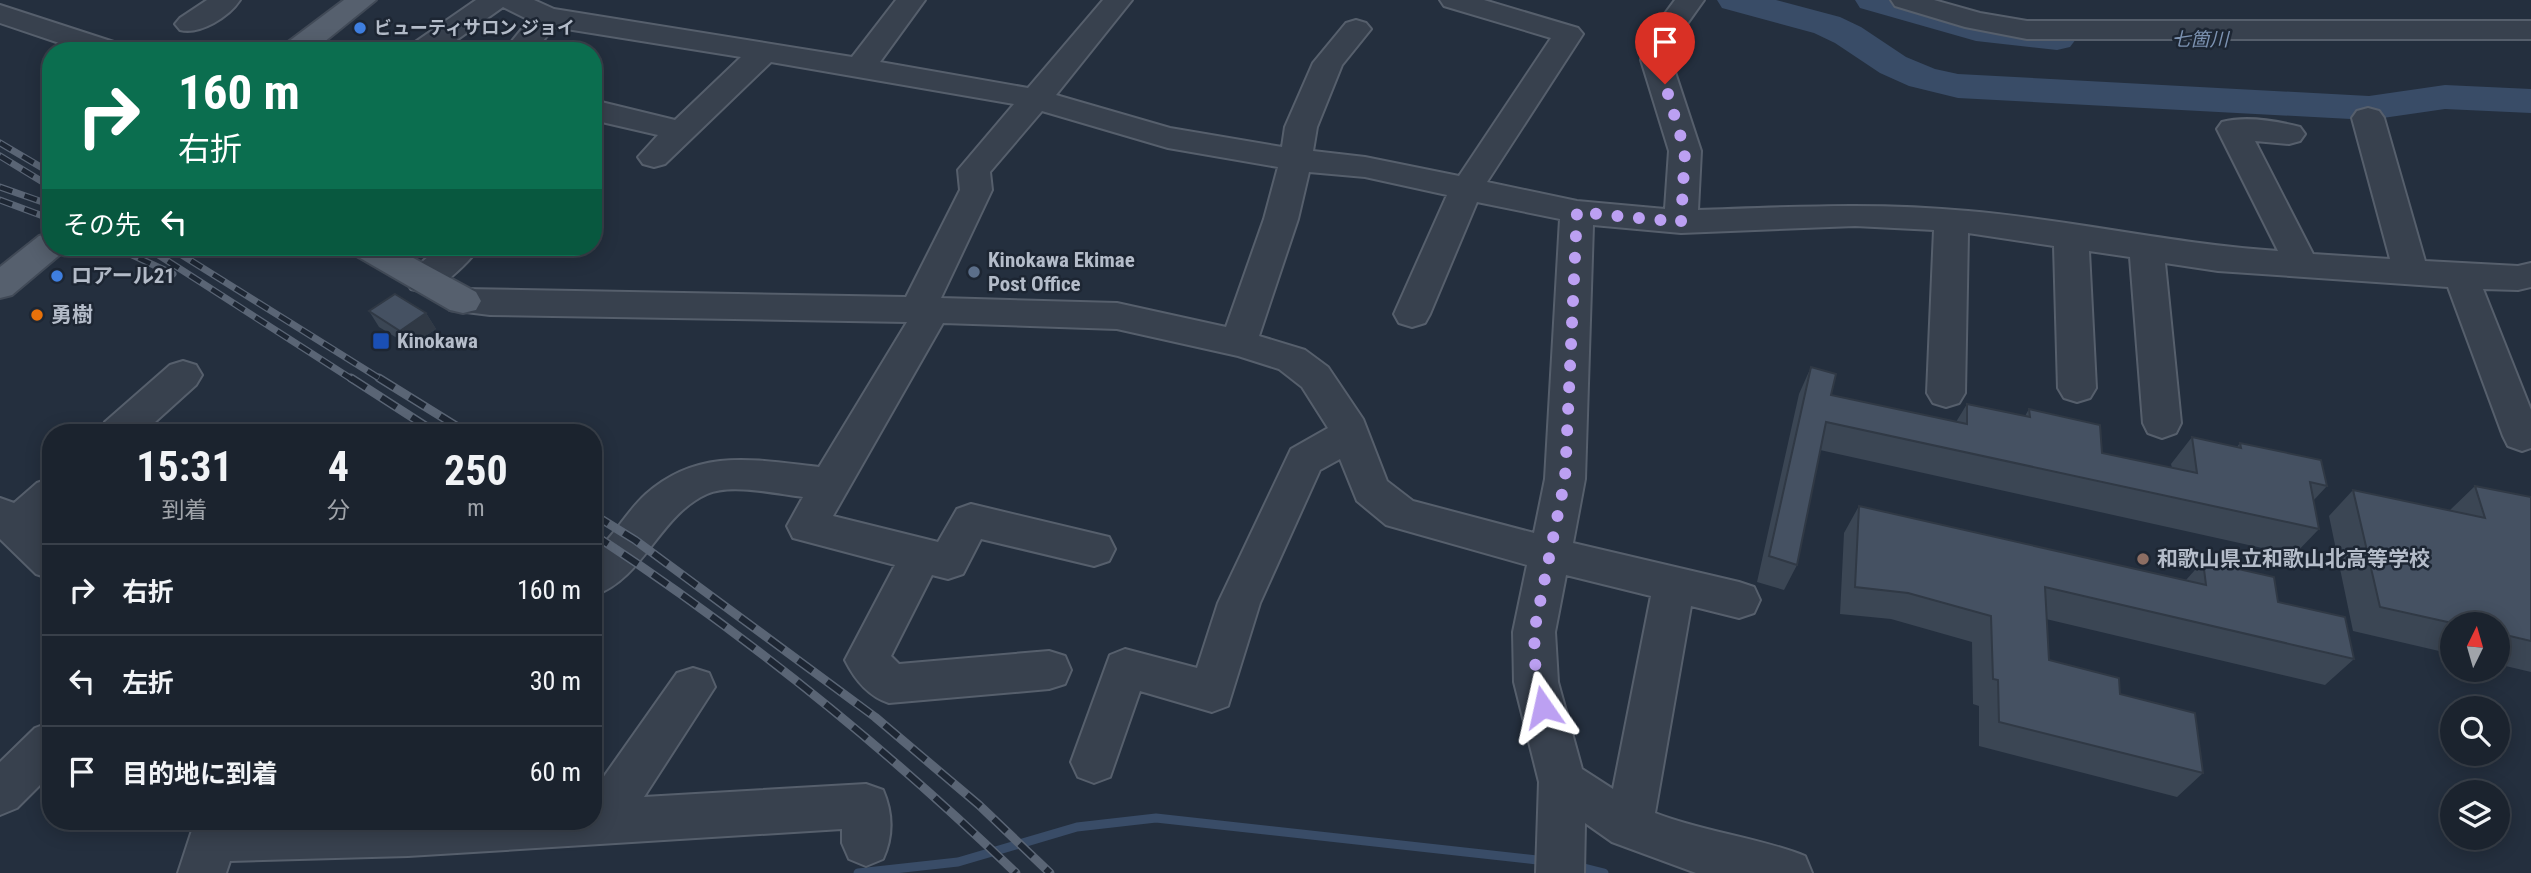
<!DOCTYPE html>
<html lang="ja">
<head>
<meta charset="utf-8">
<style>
  :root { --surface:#1b232e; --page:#282f3a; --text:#f1f3f6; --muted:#a0a4aa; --line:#39404a }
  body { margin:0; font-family:"Roboto Condensed","Noto Sans JP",sans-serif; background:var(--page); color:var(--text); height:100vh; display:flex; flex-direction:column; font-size:26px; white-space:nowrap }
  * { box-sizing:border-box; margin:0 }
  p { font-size:23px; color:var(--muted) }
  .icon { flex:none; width:38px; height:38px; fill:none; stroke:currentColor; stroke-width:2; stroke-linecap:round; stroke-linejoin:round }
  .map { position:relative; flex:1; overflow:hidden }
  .side { position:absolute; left:42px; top:424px; width:560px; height:406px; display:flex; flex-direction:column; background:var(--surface); border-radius:28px; box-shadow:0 4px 18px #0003,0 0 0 2px var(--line) }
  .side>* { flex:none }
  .hud { position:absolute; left:42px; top:42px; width:560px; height:214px; border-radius:28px; box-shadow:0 4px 18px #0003,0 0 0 2px var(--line); background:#0b6e4f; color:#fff; overflow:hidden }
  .needle { width:46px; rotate:5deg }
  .fabs { position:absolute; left:2440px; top:612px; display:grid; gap:14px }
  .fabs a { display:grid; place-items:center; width:70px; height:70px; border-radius:50%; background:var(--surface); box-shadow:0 4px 18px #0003,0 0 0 2px var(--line); font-size:35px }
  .pin { position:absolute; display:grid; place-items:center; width:60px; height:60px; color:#fff; margin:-72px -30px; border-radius:50% 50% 50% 0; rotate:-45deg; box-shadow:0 0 7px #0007 }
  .pin .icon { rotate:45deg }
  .me { position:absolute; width:77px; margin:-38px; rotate:349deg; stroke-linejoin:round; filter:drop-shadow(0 0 5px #0008) }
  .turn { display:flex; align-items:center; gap:24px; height:147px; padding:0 21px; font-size:32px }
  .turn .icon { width:91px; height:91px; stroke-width:2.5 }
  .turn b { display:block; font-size:49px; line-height:60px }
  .then { display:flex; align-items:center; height:66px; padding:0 21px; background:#0003; gap:14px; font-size:26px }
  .eta { display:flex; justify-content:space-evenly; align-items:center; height:119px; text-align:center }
  .eta b { font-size:42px; font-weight:700; line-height:49px }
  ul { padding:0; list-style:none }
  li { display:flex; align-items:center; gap:21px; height:91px; padding:0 21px; border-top:2px solid var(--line) }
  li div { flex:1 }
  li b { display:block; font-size:26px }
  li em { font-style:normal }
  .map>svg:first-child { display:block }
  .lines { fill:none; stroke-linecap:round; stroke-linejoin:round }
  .stream { stroke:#394c67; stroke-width:9 }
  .river { fill:#394c67; fill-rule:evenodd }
  .minor-casing { stroke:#565f6c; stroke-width:4 }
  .major-casing { stroke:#414a57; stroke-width:4 }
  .minor { fill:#38414e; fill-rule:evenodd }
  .major { fill:#56606e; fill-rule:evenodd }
  .rail-far1-casing { stroke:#5a6575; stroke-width:7 }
  .rail-casing { stroke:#5a6575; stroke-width:9 }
  .rail-far1 { stroke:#1d2633; stroke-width:4.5; stroke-dasharray:13; stroke-linecap:butt }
  .rail { stroke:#1d2633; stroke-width:6; stroke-dasharray:18; stroke-linecap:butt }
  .wall { fill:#3b4654 }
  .shaded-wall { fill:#303945 }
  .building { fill:#455162; stroke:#303945; stroke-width:2 }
  .route { stroke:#bca0f2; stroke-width:12; stroke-dasharray:0 21.6 }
  .shop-dot { fill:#3f7fe0; stroke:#1d2633; stroke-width:2.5 }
  .service-dot { fill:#5c6f8a; stroke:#1d2633; stroke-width:2.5 }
  .food-dot { fill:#e8710a; stroke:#1d2633; stroke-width:2.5 }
  .transit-dot { fill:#1a4fb4; stroke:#1d2633; stroke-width:2.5 }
  .education-dot { fill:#8d6e63; stroke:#1d2633; stroke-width:2.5 }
  .labels { text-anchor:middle; stroke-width:5; stroke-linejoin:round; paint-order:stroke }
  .far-poi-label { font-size:18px; font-weight:bold; fill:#b4bcc9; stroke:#1d2633; text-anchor:start }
  .far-water-label { font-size:19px; font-style:italic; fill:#7c92b1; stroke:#1d2633 }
  .poi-label { font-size:21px; font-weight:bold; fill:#b4bcc9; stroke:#1d2633; text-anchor:start }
</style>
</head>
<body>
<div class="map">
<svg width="2531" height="873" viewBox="0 0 2531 873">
  <rect width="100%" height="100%" fill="#242f3e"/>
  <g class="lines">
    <path class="stream" d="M1576,866L1604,873
      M858,873L958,862L1077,827L1156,818L1546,861"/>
    <path class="river" d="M1717,0H1776L1840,17L1861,27L1906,57L1935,69L1958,74L2369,96L2445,85L2531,89V113L2445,109L2369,120L1958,98L1909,86L1880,73L1835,43L1814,33L1722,8Z
      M1855,0H1912L1979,19L2070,31L2076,39L2070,47L2057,50L1976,41L1860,8Z"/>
    <defs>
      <path id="minor" d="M207,0H240C229,17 200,35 180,30L175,24L180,18Z
        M476,0H534L554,9L852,57L896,0H925L880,62L1028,88L1103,0H1132L1056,95L1170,128L1282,147L1285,127L1313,63L1346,23L1356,20L1366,23L1371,29L1342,65L1317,127L1313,151L1365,157L1459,176L1551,38L1444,6L1440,0H1484L1578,28L1583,34L1487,182L1577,201L1665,209L1669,151L1641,60L1647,38L1675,0H1704L1677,38L1671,60L1701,151L1698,210C1789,207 1878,202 1968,211C2072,220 2174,244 2278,251L2217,129L2222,122C2245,116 2277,121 2300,127L2305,134L2300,141L2289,144L2255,141L2313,254L2390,259L2352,118L2357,111L2368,108L2379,111L2384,118L2425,261L2518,266L2531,263V287L2518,290L2483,289L2531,410V448L2522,451L2508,446L2503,436L2448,287L2218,271L2165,263L2181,423L2176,433L2162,438L2148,433L2143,423L2130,257L2089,251L2096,388L2090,398L2077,402L2064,398L2058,388L2054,246L1968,233L1965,393L1959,403L1946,407L1933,403L1927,393L1934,230L1855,226L1681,233L1593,225L1585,479L1573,543L1739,582L1754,587L1760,600L1754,613L1739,618L1691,606L1655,813C1704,832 1757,837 1805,856L1812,873H1696L1612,842L1585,823L1584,873H1536L1539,782L1514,682L1513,632L1527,565L1386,525L1357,501L1340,459L1320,470L1260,603L1228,706L1212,712L1140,691L1110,777L1094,783L1078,777L1071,762L1110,655L1125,649L1197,668L1218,603L1291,449L1328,428L1302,387L1279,369L1238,356L1117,329L943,323L833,516L938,542L957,509L971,504L1109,537L1115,549L1109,561L1094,566L981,539L963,574L948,579L932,575L891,656L899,664L1049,651L1065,656L1071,670L1065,684L1049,689L889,703C868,696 855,680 845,660L895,565L793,538L787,526L803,497C777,494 731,483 707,494C658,516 645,578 593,596V554C614,537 626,512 646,494C699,447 756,460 819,467L907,322L490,315L450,310L445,301L450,292L463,289L906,297L960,190L958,170L1014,104L771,62L665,164L654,167L643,164L638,157L658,135L593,120V100L675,120L741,57L554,27L535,51H504L529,20L503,7L441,51H406L411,45ZM1042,111L1168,148L1278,167L1264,219L1226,327L1117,303L941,298L992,190L990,172ZM1309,172L1365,177L1447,195L1394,314L1399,323L1412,327L1425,323L1430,314L1477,202L1560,219L1545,479L1534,533L1413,501L1387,481L1363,419L1328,367L1305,350L1259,336L1298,219ZM1566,575L1651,596L1613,789L1582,769L1558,682L1555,632Z
        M1891,0H1934L1980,13L2027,21H2531V39H2027L1965,27L1895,6Z
        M0,5L123,45L128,51H83L0,23Z
        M440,247H479C472,259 446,284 433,289C424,293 419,291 411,289L406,280L411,271Z
        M183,361L196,365L202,375L196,385L144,432H100L105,422L170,365Z
        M51,478V518L41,527L51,536V579L36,574L0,539V498L14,503L37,483Z
        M693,668L709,673L715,687L644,797L866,784L883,790C893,813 893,837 883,859L866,866L849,859L842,843V829L408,856L230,861L226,873H178L195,821H593V792L677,673Z
        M51,722V774L17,808L0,815V762L35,728Z"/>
      <path id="major" d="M344,0H376L313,51H279L284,45Z
        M51,233V247H66L63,252L12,295L0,298V267L39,236Z
        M350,247H393L476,292L481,301L476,310L463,313L450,310L355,255Z"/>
    </defs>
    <use href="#minor" class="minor-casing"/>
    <use href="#major" class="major-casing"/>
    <use href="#minor" class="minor"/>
    <use href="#major" class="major"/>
    <defs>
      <path id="rail-far1" d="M0,143L51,173
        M0,156L51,187
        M0,187L51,205
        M0,200L51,219
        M115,247L173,274
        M146,247L353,380
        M169,247L382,380"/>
      <path id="rail" d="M351,378L435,432
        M379,378L466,432
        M593,514L635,540L875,717L979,805L1050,873
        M593,534C744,633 886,748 1016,873"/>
    </defs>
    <use href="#rail-far1" class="rail-far1-casing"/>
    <use href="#rail" class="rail-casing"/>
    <use href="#rail-far1" class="rail-far1"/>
    <use href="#rail" class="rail"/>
  </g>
  <path class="wall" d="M369,311L426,313L436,329L410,346L379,327Z
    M1811,367L1831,395L1956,422L1967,404L2025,416L2029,409L2102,453L2172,468L2171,464L2192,437L2237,447L2240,443L2327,486L2313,501L2319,529L2294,555L1820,450L1797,565L1784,590L1757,582L1799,394Z
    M2475,486L2531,497V672L2497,664V625H2452V654L2353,631L2329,516L2353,490L2449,511Z
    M1859,506L2186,580L2203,561L2278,602L2354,659L2325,685L2046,619L2049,660L2120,694L2203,773L2177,797L1979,746V706L1973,704L1972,642L1891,619L1840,614L1844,533Z"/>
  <path class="shaded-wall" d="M426,313L436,329L410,346L400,331Z"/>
  <path class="building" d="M395,294L426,313L400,331L369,311Z
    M1811,367L1836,374L1831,395L1967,424V404L2030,417L2029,409L2100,425L2102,453L2197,473L2192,437L2241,448L2240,443L2321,460L2327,486L2310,482L2319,529L1826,422L1797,565L1769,556Z
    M2475,486L2531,497V641L2497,633V625H2461L2380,607L2353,490L2485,518Z
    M1859,506L2206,585L2203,561L2274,577L2278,602L2345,617L2354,659L2045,587L2049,660L2119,678L2120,694L2195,713L2203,773L1999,722L1998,680L1993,679L1991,616L1908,593L1855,587Z"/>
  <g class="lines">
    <path class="route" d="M1543,707L1536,682L1534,632L1565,479L1577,212L1681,222L1685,151L1665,84"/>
  </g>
  <g class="shop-dot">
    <circle cx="360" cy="28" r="7"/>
    <circle cx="57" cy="276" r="7"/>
  </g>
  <circle class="service-dot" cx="974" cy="272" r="7"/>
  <circle class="food-dot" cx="37" cy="315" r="7"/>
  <rect class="transit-dot" x="372" y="332" width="18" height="18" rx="3.5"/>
  <circle class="education-dot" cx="2143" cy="559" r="7"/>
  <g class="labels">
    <g class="far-poi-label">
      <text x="374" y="34">ビューティサロン ジョイ</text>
    </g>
    <g class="far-water-label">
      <text x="2200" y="46">七箇川</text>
    </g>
    <g class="poi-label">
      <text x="988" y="267">Kinokawa Ekimae<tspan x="988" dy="24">Post Office</tspan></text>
      <text x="71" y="283">ロアール21</text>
      <text x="51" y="322">勇樹</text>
      <text x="397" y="348">Kinokawa</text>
      <text x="2157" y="566">和歌山県立和歌山北高等学校</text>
    </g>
  </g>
</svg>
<div class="fabs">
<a><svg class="needle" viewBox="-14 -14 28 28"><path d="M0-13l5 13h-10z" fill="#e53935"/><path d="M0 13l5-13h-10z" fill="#a0a4aa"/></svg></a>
<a><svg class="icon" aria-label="search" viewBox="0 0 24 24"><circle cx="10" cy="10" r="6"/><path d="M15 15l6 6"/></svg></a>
<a><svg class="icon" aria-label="layers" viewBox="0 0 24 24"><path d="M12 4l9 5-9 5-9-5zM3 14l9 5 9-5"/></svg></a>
</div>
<div class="pin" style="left:1665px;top:84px;background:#d93025"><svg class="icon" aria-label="arrive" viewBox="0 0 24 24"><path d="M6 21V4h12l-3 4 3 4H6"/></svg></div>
<svg class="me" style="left:1543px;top:707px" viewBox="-20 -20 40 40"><path d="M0-17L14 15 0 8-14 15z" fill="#bca0f2" stroke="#fff" stroke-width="4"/></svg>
<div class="hud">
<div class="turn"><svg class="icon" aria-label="right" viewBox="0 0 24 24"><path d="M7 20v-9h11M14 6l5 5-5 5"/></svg><div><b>160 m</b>右折</div></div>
<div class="then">その先<svg class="icon" aria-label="left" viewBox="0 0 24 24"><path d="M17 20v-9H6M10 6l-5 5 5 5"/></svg></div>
</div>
<section class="side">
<div class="eta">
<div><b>15:31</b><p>到着</p></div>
<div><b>4</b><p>分</p></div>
<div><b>250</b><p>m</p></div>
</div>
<ul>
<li><svg class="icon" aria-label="right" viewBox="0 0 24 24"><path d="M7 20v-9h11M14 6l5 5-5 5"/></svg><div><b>右折</b></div><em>160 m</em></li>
<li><svg class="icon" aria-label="left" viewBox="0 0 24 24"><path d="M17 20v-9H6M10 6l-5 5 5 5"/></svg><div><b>左折</b></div><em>30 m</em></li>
<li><svg class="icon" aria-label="arrive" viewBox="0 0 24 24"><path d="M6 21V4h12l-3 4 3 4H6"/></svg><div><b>目的地に到着</b></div><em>60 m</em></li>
</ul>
</section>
</div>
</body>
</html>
